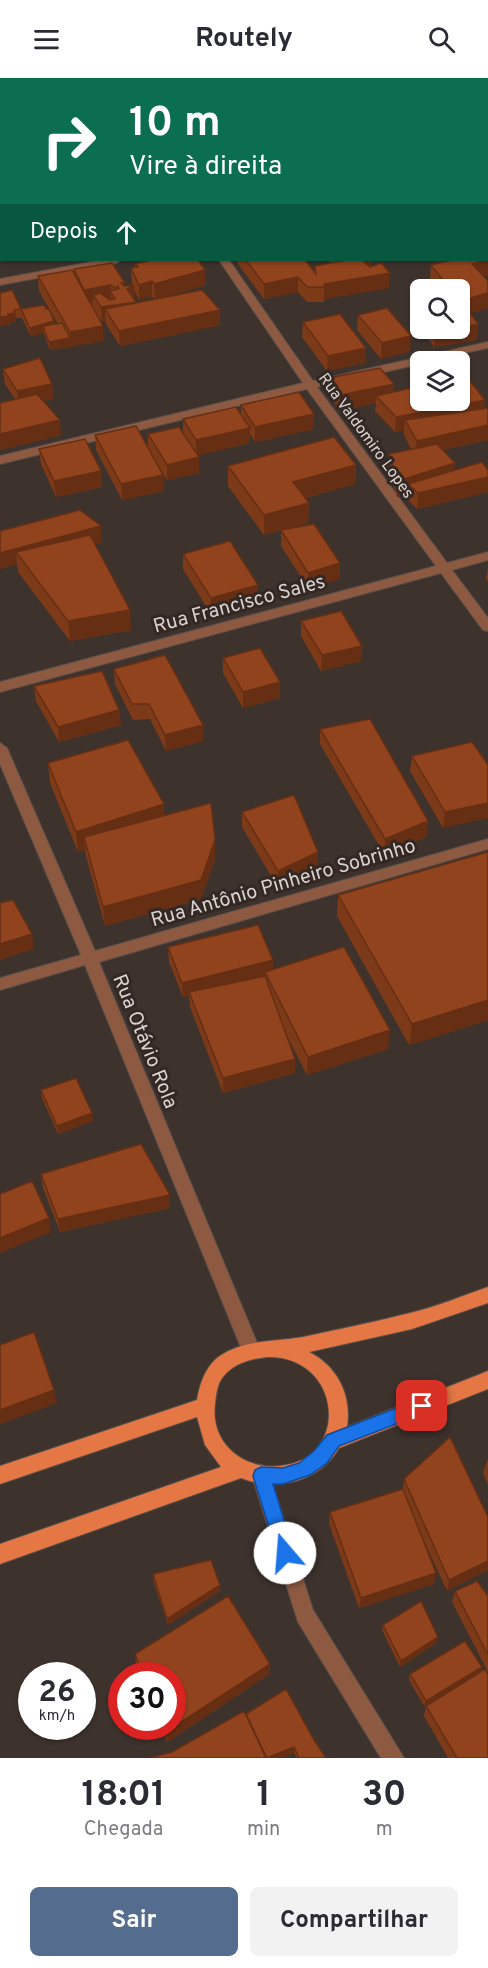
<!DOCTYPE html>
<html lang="pt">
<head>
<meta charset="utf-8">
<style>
  :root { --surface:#fff; --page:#f2f2f3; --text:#2b2b33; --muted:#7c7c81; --accent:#546c8d }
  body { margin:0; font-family:Overpass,sans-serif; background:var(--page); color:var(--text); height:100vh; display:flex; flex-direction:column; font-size:22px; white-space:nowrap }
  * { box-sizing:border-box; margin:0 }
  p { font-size:20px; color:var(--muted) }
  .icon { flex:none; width:33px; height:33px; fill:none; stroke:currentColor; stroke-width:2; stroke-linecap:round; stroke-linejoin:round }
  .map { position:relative; height:1680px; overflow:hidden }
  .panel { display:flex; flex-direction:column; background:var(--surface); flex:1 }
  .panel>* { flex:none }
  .guide { position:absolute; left:0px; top:0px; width:489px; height:183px; box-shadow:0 2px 4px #0004; background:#0b6e4f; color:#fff; overflow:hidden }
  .buttons { position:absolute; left:410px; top:201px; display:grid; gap:12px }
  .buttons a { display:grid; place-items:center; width:60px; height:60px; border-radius:9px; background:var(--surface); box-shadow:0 2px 4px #0004; font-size:30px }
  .speed { position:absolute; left:18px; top:1584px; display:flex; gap:12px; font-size:30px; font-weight:700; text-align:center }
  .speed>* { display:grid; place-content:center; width:78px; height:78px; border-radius:50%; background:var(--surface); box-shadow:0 2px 4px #0004; line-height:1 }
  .speed small { font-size:15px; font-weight:400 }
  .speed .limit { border:9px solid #d22; background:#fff; color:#111 }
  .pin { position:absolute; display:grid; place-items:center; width:51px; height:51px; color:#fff; margin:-26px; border-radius:12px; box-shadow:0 3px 9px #0006 }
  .me { position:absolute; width:66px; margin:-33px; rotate:342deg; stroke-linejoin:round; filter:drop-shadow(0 0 4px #0008) }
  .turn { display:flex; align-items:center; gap:21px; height:126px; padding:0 30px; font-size:27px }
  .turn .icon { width:78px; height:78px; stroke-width:2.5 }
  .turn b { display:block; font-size:42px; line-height:51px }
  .then { display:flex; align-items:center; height:57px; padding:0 30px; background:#0003; gap:12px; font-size:22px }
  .eta { display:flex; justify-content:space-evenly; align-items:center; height:102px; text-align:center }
  .eta b { font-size:36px; font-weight:700; line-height:42px }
  .button { display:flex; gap:12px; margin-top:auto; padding:12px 30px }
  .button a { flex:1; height:69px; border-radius:9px; background:var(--accent); color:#fff; font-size:24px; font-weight:700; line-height:69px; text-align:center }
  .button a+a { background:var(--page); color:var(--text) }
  header { display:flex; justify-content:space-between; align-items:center; height:78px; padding:0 30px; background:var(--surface); font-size:27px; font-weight:700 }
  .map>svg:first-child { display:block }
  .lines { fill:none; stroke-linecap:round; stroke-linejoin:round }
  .minor-casing { stroke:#5a4f4a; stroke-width:2 }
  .major-casing { stroke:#5a4f4a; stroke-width:2 }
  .minor { fill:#8e5941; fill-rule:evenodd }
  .major { fill:#e47744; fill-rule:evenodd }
  .wall { fill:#7d3a19; fill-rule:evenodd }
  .shaded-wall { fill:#662f14 }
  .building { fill:#91431d; stroke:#662f14; stroke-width:1.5 }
  .route { fill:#1a73e8; stroke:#114b97; stroke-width:1.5 }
  .labels { text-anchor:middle; stroke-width:6; stroke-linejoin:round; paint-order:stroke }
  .far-street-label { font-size:16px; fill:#dad3cf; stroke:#332823 }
  .street-label { font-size:20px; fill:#dad3cf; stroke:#332823 }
</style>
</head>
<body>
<header><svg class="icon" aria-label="menu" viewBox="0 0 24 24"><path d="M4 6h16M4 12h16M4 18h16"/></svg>Routely<svg class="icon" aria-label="search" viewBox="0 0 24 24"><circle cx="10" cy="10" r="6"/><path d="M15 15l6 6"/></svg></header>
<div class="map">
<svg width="488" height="1680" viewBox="0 0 488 1680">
  <rect width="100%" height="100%" fill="#3e322d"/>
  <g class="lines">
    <defs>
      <path id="minor" d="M2,0H15L2,2V3L0,2Z
        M78,0H86L87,2H78Z
        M452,0H462L463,2H454Z
        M102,182H121L116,185L0,207V201Z
        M219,182H229L313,303L488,264V270L420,284V286L317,309L447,485L488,474V482L452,492L488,540V553L483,552L441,495L0,614V604L436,488L307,311L0,386V378L303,305Z
        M0,665L7,670L95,873L488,761V771L99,884L260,1272L257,1278L251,1280L245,1278L242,1272L85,887L0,912V900L81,877L0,686Z
        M261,1389L268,1391L270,1398L313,1532L404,1680H381L298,1544L252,1398L254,1391Z"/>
      <path id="major" d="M488,1209V1225L412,1251L309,1274C337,1288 352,1317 347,1349L488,1293V1311L339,1370C319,1404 276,1414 241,1400L0,1486V1466L221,1389L205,1367L197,1339L0,1406V1388L197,1322C200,1304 207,1285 223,1276C248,1261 276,1264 303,1259C339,1251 375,1244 410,1235C436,1229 462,1218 488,1209ZM267,1279C342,1277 352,1381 280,1388C243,1392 210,1365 215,1326C216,1317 217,1307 222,1300C233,1285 250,1281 267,1279Z"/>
    </defs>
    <use href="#minor" class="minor-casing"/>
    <use href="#major" class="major-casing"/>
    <use href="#minor" class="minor"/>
    <use href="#major" class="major"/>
  </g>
  <path class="wall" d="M488,113V197L483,198L488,203V230L470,235L478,246L476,262L434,269L421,250H459V212H437L430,202L431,187L488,182Z
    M149,182H198L206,207L157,221L220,247L120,268L106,246V243L102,244L95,233L104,263L50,272L44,255L31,258L22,240H15L16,243L10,244L11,246L0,248V215L21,231H46L55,246H58L39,213L38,198L75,197L74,191L125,208L132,207L131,190L135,189V186ZM134,211L139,222L152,218L154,221L136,225L135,222Z
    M238,182H319L306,184L315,194V188L331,185L328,182H372L371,189L389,210L324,221V224H307L298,214L264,221L238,186Z
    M420,218V249L410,234L411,219Z
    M358,237L410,273L381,281L357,252Z
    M303,244L366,270L365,285L327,293L302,259Z
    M3,291L52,306L53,321L43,323L61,357L0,372V325L15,321L5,306Z
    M328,300L393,314L485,322L484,330L488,362L443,372L455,385L454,392H488V414L417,431L407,421V415L397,419L388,391L389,376L411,371L404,357V352L395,354L375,333L376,325L340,333L328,315Z
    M241,327L314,336V351L255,364L250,356V365L198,377L199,379V395L167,402L155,383L164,413L122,422L96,372L95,357L148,370V356L183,355V341L241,337Z
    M39,371L101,393L102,409L56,419L41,386Z
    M356,387L355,406L305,420L309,425L308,445L264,457L228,408V388Z
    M281,452L340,501L308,510L281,468Z
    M0,453L102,464L95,466L131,552L70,563L18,494L17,486Z
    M183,476L258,522L211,536L183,491Z
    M488,489V504L486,501Z
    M301,543L362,568L361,583L321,593L301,558Z
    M223,580L280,604V620L243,630L223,595Z
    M114,591L203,647V663L166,673L150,641L133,642L115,606Z
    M34,608L119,632L121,647L59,664L36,623Z
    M320,651L428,743L426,759L384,776L320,666Z
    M472,664L443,750L410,693L412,678Z
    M48,685L165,737L215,781L201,821L105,848L86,778L85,772L78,774L50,705Z
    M242,734L318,774L317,790L277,808L242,749Z
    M488,774V942L409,967L337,838L338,817Z
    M168,869L273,892L388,971L307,997L286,956L295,981V995L223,1015L190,929L189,918L183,919L169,884Z
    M41,1012L93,1043L58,1056L42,1020Z
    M41,1096L170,1130L60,1154L43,1110Z
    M488,1382V1406L483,1395L487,1383Z
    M404,1401L488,1439L447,1513L419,1452L434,1506L359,1530L329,1446L330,1434L403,1411Z
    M153,1496L220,1513L168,1547L153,1502Z
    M455,1513L488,1518V1594L452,1524Z
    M383,1547L436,1565L400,1589L382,1552Z
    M135,1576L270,1586L269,1596L167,1664L161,1648H172V1598H140L136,1587Z
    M482,1589L480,1594L424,1628L409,1602L410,1596Z
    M426,1628L488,1680H448L424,1638Z
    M246,1636L314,1662L326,1680H297L294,1675L281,1680H150L172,1674Z"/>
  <path class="shaded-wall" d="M239,0H318L310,2H230Z
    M324,0H366V2H316Z
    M0,24H2V32L0,33Z
    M293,182H319L293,186Z
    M359,182H372L371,191Z
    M488,182V197L470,201L472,186Z
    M205,192L206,207L155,222L154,206Z
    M390,195L389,210L324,221V206Z
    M298,199V214L264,221V206Z
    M152,203V218L139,222V207Z
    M111,207V222L98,224L93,217V225L85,227L84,212Z
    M134,207L137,239L105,231L106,243L102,244L101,229L128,225L127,211Z
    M488,215V230L459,238L461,223Z
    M220,232V247L120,268L119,253Z
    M15,235L16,243L10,244L11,246L0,248V239L8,236Z
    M54,243L55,252L43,248L44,255L31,258L30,250Z
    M478,246L476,262L434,269L435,254L459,250Z
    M103,248L104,263L50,272L49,264L70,260V254Z
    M411,258L410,273L381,281L382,265Z
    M366,270L365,285L327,293L328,278Z
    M52,306L53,321L19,328L17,313Z
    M394,306L392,321L376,318V325L340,333L341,317Z
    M485,322L483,337L405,342L404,352L395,354L396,339Z
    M314,336V351L255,364V349Z
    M60,342L61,357L0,372V356Z
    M488,347V362L415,378L417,363Z
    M250,350V365L196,378V362Z
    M199,379V395L167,402V387Z
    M455,385L453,400L408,406L407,415L397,419L398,403Z
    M356,387L355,406L293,423V404Z
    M101,393L102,409L56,419L54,403Z
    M163,397L164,413L122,422L121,406Z
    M488,399V414L417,431L418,415Z
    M309,425L308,445L264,457V437Z
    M101,448L102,464L24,485L16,474L17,486L0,491V475Z
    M340,485V501L308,510V495Z
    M258,507V522L211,536V520Z
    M130,532L131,552L70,563L68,543Z
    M362,568L361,583L321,593L322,577Z
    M280,604V620L243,630V614Z
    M119,632L121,647L59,664L58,649Z
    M203,647V663L166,673L165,657Z
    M488,725V740L443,750L445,734Z
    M164,726L165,745L84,759L85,772L78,774L76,754Z
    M428,743L426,759L384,776L385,761Z
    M215,762V781L201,821L105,848L103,829Z
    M318,774L317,790L277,808L278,793Z
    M32,856L34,871L0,882V866Z
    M273,882V897L265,894V899L189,914V918L183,919L182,905Z
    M488,922V942L409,967L412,946Z
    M390,952L388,971L307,997L308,979Z
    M295,981V995L223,1015V1000Z
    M92,1035L93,1043L58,1056L57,1048Z
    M170,1117V1130L60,1154L58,1141Z
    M49,1140L51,1154L0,1175V1160Z
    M54,1312L57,1325L0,1346V1332Z
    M488,1483V1492L447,1513L449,1502Z
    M436,1495L434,1506L359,1530L361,1520Z
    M220,1507V1513L168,1547L167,1541Z
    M438,1559L436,1565L400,1589L401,1583Z
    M270,1586L269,1596L167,1664L166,1654Z
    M482,1589L480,1594L424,1628L426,1623Z
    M294,1669V1675L281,1680H268Z"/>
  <path class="building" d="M199,0H239L230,2H194Z
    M270,0H324L316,2H263Z
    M0,9L2,10V24H0Z
    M0,45H2V56H0V58Z
    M488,163V182L472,186L488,203V215L461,223L478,246L459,250V212H451L431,187L451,182H488Z
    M152,182H198L205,192L154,206L152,203L139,207L131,190L138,189L135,186Z
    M246,182H305L316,196L315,188L342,183L341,182H362L370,189L381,185L390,195L324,206L325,209H307L298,199L264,206Z
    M112,185L125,205H121L124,208L134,207L127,211L136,224L101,229L93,217L100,215L110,222L115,221L110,213L119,211L118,208L115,210L111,207L84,212L74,191Z
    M72,192L103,248L70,254L38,198Z
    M12,212L21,231L44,227L46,231H49L54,243L30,250L21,231L14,232L15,235L8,236L10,238L0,239V215Z
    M202,212L220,232L119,253L105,231Z
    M420,218V232L411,219Z
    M387,230L411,258L382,265L358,237Z
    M340,236L366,270L328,278L303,244Z
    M62,245L70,260L49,264L43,248Z
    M433,250H454L435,254Z
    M40,280L52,306L17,313L3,291Z
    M380,290L394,306L341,317L328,300Z
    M466,298L485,322L396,339L376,318L420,308V322H459V299Z
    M299,314L314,336L255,349L241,327Z
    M37,316L60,342L0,356V325Z
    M236,329L250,350L196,362L183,341Z
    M488,330V347L417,363L405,342Z
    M136,348L163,397L121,406L95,357Z
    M179,349L199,379L167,387L148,356Z
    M334,359L356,387L293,404L309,425L264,437L228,388Z
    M85,361L101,393L54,403L39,371Z
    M437,366L455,385L398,403L389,376Z
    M482,384L488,392V399L418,415L408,406Z
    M80,432L101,448L0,475V453Z
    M314,446L340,485L308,495L281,452Z
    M90,457L130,532L68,543L16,474Z
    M230,463L258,507L211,520L183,476Z
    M341,533L362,568L322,577L301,543Z
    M260,570L280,604L243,614L223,580Z
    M165,577L203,647L165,657L149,626H132L114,591Z
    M102,593L119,632L58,649L34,608Z
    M370,641L428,743L385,761L320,651Z
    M128,662L164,726L76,754L48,685Z
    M472,664L488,687V725L445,734L412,678Z
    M294,717L318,774L278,793L242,734Z
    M211,725L215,762L201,802L103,829L84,759Z
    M488,774V922L412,946L338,817Z
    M13,822L32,856L0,866V825Z
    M258,847L273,882L182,905L168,869Z
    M344,869L390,952L308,979L265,894Z
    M265,898L295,981L223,1000L189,914Z
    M76,1000L92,1035L57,1048L41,1012Z
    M141,1066L170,1117L58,1141L41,1096Z
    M32,1103L49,1140L0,1160V1116Z
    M34,1254L54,1312L0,1332V1267Z
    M450,1359L488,1439V1483L449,1502L404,1401Z
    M403,1411L436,1495L361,1520L330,1434Z
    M211,1482L220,1507L167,1541L153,1496Z
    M477,1503L488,1518V1577L455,1513Z
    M228,1518L270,1586L166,1654L163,1648H172V1598H143L135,1576Z
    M421,1523L438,1559L401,1583L383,1547Z
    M465,1563L482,1589L426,1623L410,1596Z
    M485,1591L488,1597V1680H457L426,1628Z
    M286,1611L314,1662L326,1680H299L294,1669L267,1680L246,1636Z
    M244,1633L266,1680H150L172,1674Z"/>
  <path class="route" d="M422,1320L427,1322L430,1328L427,1334L339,1368L327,1385L310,1397L283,1406H273L294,1475L291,1481L285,1484L279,1481L253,1398L255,1392L261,1389L283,1390L299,1385L314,1373L327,1357Z"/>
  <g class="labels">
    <g class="far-street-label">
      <text transform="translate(367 357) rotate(54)" y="6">Rua Valdomiro Lopes</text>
    </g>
    <g class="street-label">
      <text transform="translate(239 525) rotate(-15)" y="7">Rua Francisco Sales</text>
      <text transform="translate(283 804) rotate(-16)" y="7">Rua Antônio Pinheiro Sobrinho</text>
      <text transform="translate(146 963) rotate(68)" y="7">Rua Otávio Rola</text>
    </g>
  </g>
</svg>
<div class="buttons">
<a><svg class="icon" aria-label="search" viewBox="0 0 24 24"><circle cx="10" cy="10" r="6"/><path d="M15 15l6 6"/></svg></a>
<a><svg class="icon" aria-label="layers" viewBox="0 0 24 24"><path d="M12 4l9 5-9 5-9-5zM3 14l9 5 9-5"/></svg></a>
</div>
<div class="speed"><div>26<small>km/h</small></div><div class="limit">30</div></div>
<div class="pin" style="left:422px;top:1328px;background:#d93025"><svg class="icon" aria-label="arrive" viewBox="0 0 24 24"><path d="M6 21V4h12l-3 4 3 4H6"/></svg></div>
<svg class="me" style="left:285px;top:1475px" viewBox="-20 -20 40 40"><circle r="19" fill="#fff"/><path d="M0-13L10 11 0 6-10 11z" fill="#1a73e8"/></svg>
<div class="guide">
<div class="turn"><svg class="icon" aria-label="right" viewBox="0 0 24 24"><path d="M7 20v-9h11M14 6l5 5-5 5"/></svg><div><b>10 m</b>Vire à direita</div></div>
<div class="then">Depois<svg class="icon" aria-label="ahead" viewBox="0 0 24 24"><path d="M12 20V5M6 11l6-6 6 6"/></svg></div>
</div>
</div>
<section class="panel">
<div class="eta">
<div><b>18:01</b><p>Chegada</p></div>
<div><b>1</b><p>min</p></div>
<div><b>30</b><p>m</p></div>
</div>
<div class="button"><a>Sair</a><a>Compartilhar</a></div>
</section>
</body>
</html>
